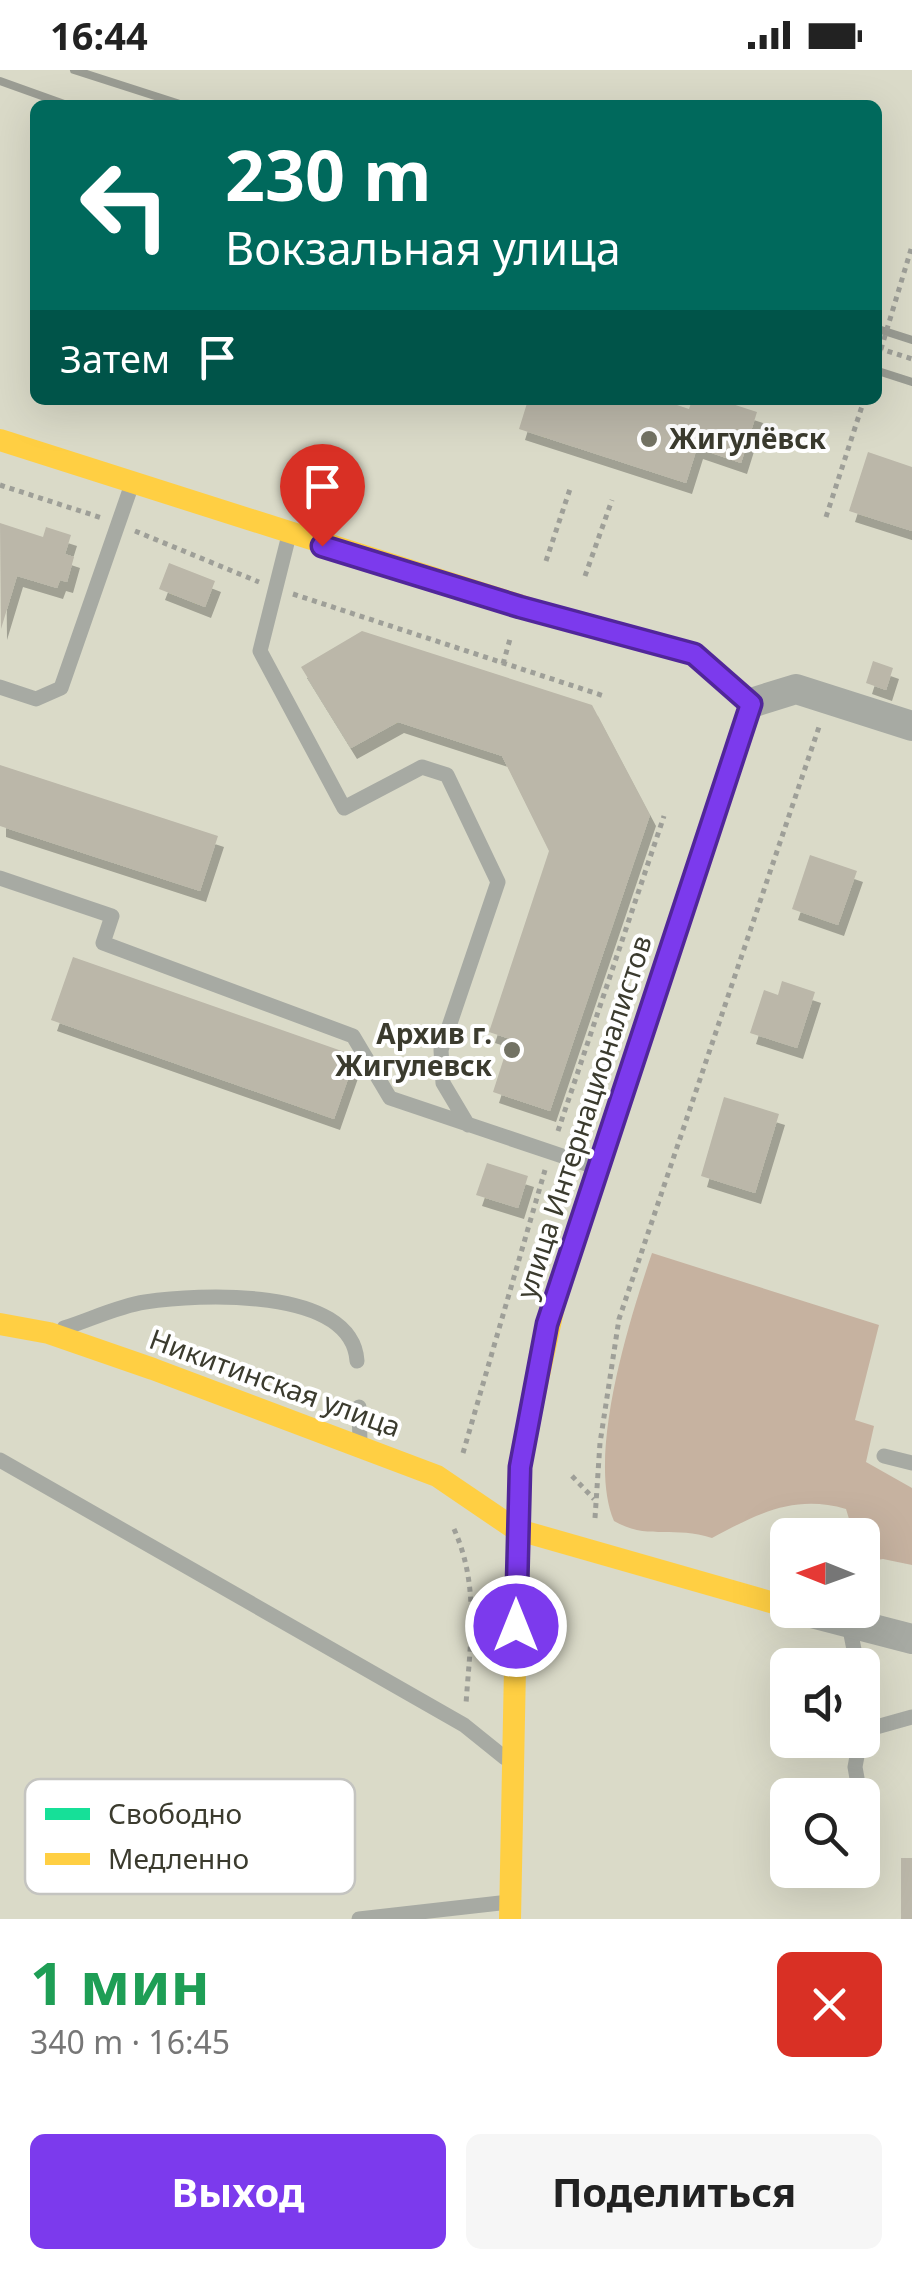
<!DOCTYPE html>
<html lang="ru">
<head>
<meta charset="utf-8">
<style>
  :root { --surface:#fff; --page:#f6f6f6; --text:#222; --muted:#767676; --accent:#7c3aed }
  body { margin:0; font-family:"Noto Sans",sans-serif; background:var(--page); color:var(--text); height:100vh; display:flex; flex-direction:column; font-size:38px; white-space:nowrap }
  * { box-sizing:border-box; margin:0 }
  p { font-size:32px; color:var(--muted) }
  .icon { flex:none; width:55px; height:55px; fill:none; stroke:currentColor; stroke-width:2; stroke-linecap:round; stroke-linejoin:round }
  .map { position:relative; height:1849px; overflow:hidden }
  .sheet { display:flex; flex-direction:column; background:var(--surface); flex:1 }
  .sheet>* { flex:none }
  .top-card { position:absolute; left:30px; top:30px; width:852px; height:305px; border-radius:15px; box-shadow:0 10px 40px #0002; background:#00695c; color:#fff; overflow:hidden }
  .needle { width:65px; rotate:271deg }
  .buttons { position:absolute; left:770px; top:1448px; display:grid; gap:20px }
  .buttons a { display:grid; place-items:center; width:110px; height:110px; border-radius:15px; background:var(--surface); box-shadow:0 10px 40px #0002; font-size:50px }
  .pin { position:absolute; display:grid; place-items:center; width:85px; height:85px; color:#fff; margin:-102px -42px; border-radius:50% 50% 50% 0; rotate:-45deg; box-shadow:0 0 10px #0007 }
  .pin .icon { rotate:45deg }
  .me { position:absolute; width:110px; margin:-55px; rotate:0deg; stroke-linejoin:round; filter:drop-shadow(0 0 8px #0008) }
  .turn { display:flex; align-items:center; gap:35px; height:210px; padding:0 30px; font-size:45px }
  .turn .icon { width:130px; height:130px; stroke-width:2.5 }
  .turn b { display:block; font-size:70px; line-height:85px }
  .then { display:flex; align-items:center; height:95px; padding:0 30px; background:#0003; gap:20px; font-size:38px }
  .round { display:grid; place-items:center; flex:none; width:105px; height:105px; border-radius:15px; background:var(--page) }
  .summary { display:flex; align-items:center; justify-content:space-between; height:170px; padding:0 30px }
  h1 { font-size:60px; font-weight:700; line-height:75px; color:#1e9e55 }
  .button { display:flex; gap:20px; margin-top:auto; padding:20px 30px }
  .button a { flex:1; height:115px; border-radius:15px; background:var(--accent); color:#fff; font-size:40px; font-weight:700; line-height:115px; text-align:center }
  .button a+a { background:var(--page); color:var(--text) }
  .status { display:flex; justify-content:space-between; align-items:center; height:70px; padding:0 50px; background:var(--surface); direction:ltr }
  .status svg { height:28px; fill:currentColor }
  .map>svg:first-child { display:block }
  .forest { fill:#c6b2a0 }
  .building { fill:#bbb7a9; filter:url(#shadow) }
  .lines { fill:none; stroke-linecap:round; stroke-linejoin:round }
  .path { stroke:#9e9f98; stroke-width:5; stroke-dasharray:5 5; stroke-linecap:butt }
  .lane { stroke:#a7aaa3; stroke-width:15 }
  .street { stroke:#a7aaa3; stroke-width:30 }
  .fast { stroke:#16e098; stroke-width:22 }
  .slow { stroke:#ffcf43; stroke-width:22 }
  .rail { stroke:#9a9c93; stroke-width:8 }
  .path-bridge { stroke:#9e9f98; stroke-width:5; stroke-dasharray:5 5; stroke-linecap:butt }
  .route-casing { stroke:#51269a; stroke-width:25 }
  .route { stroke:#7c3aed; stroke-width:18 }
  .poi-dot { fill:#737364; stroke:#fff; stroke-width:4 }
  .labels { text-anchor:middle; stroke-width:8; stroke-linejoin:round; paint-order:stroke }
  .poi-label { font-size:28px; font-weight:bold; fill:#3b3b2e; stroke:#fff; text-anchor:start }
  .street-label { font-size:28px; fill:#3b3b2e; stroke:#fff }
  .key { fill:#fff; stroke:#c4c4c0; stroke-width:2.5 }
  .key-label { font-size:28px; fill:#3b3b2e }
</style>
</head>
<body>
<div class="status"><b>16:44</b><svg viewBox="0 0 49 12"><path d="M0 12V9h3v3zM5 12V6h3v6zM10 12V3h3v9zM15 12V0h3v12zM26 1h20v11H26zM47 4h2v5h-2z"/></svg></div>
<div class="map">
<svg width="912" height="1849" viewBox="0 0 912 1849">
  <defs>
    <filter id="shadow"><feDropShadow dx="6" dy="11" stdDeviation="0" flood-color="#0004"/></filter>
  </defs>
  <rect width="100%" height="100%" fill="#dadac8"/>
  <path class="forest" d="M652,1183L879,1255L855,1350L874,1356L866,1392L912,1418V1495L883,1489L863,1492L862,1465H854L846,1439C794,1424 757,1444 712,1468C672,1455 649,1471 614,1451C586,1386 630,1248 652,1183Z"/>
  <path class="building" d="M528,330H662L689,339L692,330H720L757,342L741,393L697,378L686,413L519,359Z
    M868,382L912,397V461L849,441Z
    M0,453L43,467L46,457L71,465L65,484L74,487L67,512L60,510L57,518L17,506L1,559Z
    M169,493L215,511L205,537L159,519Z
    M362,561L592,635L650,745L550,1041L493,1022L510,969L489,962L549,781L502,686L398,652L351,678L301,597Z
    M873,591L893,598L886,620L866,613Z
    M0,695L218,766L200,821L0,756Z
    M810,785L857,801L838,855L792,839Z
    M73,887L356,986L334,1049L51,950Z
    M782,911L815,922L797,978L750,963L764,920L778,925Z
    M724,1027L779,1044L755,1123L701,1106Z
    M487,1093L528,1106L518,1138L476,1125Z
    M901,1788H912V1849H901Z"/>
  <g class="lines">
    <path class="path" d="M878,278L912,289
      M0,415L102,448
      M826,447L864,330
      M135,461L259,512
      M546,491L571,416
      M585,506L612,430
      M293,524L604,626
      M503,594L510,569
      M558,1061L664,746
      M463,1383L545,1100
      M572,1406L594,1429
      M595,1448L600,1373L619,1249L820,654
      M454,1459C480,1517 470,1573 466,1634"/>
    <path class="lane" d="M289,465L260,581L344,738L422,697L447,705L498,812L441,980L443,1013L468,1055
      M0,617L36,629L61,618L132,414
      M0,808L112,846L103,873L353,966L390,1028L595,1097
      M64,1258C90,1250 118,1236 145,1232C197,1224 352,1216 357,1291
      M359,1337L360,1372
      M884,1386L912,1393
      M0,1390L464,1655L505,1688
      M849,1554L857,1595
      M862,1619V1655
      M862,1661L912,1647
      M860,1725L855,1697L860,1670
      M862,1738L872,1749
      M359,1849L509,1832"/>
    <path class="street" d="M751,633L796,619L912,656
      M800,1540L912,1569"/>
    <path class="fast" d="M547,544L694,584L751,633L556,1227"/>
    <path class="slow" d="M0,370L547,544
      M0,1254L49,1263L153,1299L437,1406L515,1459L788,1537
      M510,1849L519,1397L556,1227"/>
    <path class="rail" d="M74,0L183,35
      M0,11L67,35
      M878,259L912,270
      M878,301L912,312"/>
    <path class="path-bridge" d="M878,289L912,176"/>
  </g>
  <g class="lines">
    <defs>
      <path id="route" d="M322,476L520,537L694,584L751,634L547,1254L520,1397L516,1556"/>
    </defs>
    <use href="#route" class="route-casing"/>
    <use href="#route" class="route"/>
  </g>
  <g class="poi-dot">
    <circle cx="649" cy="369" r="10"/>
    <circle cx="512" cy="980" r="10"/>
  </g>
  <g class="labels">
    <g class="poi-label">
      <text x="669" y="379">Жигулёвск</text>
      <text x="492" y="974" text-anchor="end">Архив г.<tspan x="492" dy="32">Жигулевск</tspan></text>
    </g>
    <g class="street-label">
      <text transform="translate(584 1047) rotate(-72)" y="10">улица Интернационалистов</text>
      <text transform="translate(275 1313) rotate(20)" y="10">Никитинская улица</text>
    </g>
  </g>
  <rect x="25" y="1709" width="330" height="115" rx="15" class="key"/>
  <rect x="45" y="1738" width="45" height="12" fill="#16e098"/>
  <rect x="45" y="1783" width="45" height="12" fill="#ffcf43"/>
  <g class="key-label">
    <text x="108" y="1754">Свободно</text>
    <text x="108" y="1799">Медленно</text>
  </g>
</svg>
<div class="buttons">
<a><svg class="needle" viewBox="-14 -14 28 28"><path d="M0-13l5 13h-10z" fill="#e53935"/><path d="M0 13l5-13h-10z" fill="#767676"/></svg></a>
<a><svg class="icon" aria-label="sound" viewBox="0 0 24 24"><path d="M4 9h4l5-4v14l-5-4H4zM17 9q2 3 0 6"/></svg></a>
<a><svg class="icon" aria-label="search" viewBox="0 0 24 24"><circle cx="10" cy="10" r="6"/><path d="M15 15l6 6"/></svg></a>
</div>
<div class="pin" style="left:322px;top:476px;background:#d93025"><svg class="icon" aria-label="arrive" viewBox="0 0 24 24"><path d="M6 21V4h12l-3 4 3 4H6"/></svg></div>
<svg class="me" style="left:516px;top:1556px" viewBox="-20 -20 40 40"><circle r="17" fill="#7c3aed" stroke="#fff" stroke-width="3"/><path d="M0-11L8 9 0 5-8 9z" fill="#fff"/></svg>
<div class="top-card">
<div class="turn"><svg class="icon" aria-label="left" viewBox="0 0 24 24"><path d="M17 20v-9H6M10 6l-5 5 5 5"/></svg><div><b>230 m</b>Вокзальная улица</div></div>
<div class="then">Затем<svg class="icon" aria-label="arrive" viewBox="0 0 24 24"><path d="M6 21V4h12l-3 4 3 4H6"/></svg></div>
</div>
</div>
<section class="sheet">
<div class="summary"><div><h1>1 мин</h1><p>340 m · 16:45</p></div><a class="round" style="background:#d93025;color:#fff"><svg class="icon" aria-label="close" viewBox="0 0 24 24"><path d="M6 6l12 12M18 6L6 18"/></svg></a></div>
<div class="button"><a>Выход</a><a>Поделиться</a></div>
</section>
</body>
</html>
